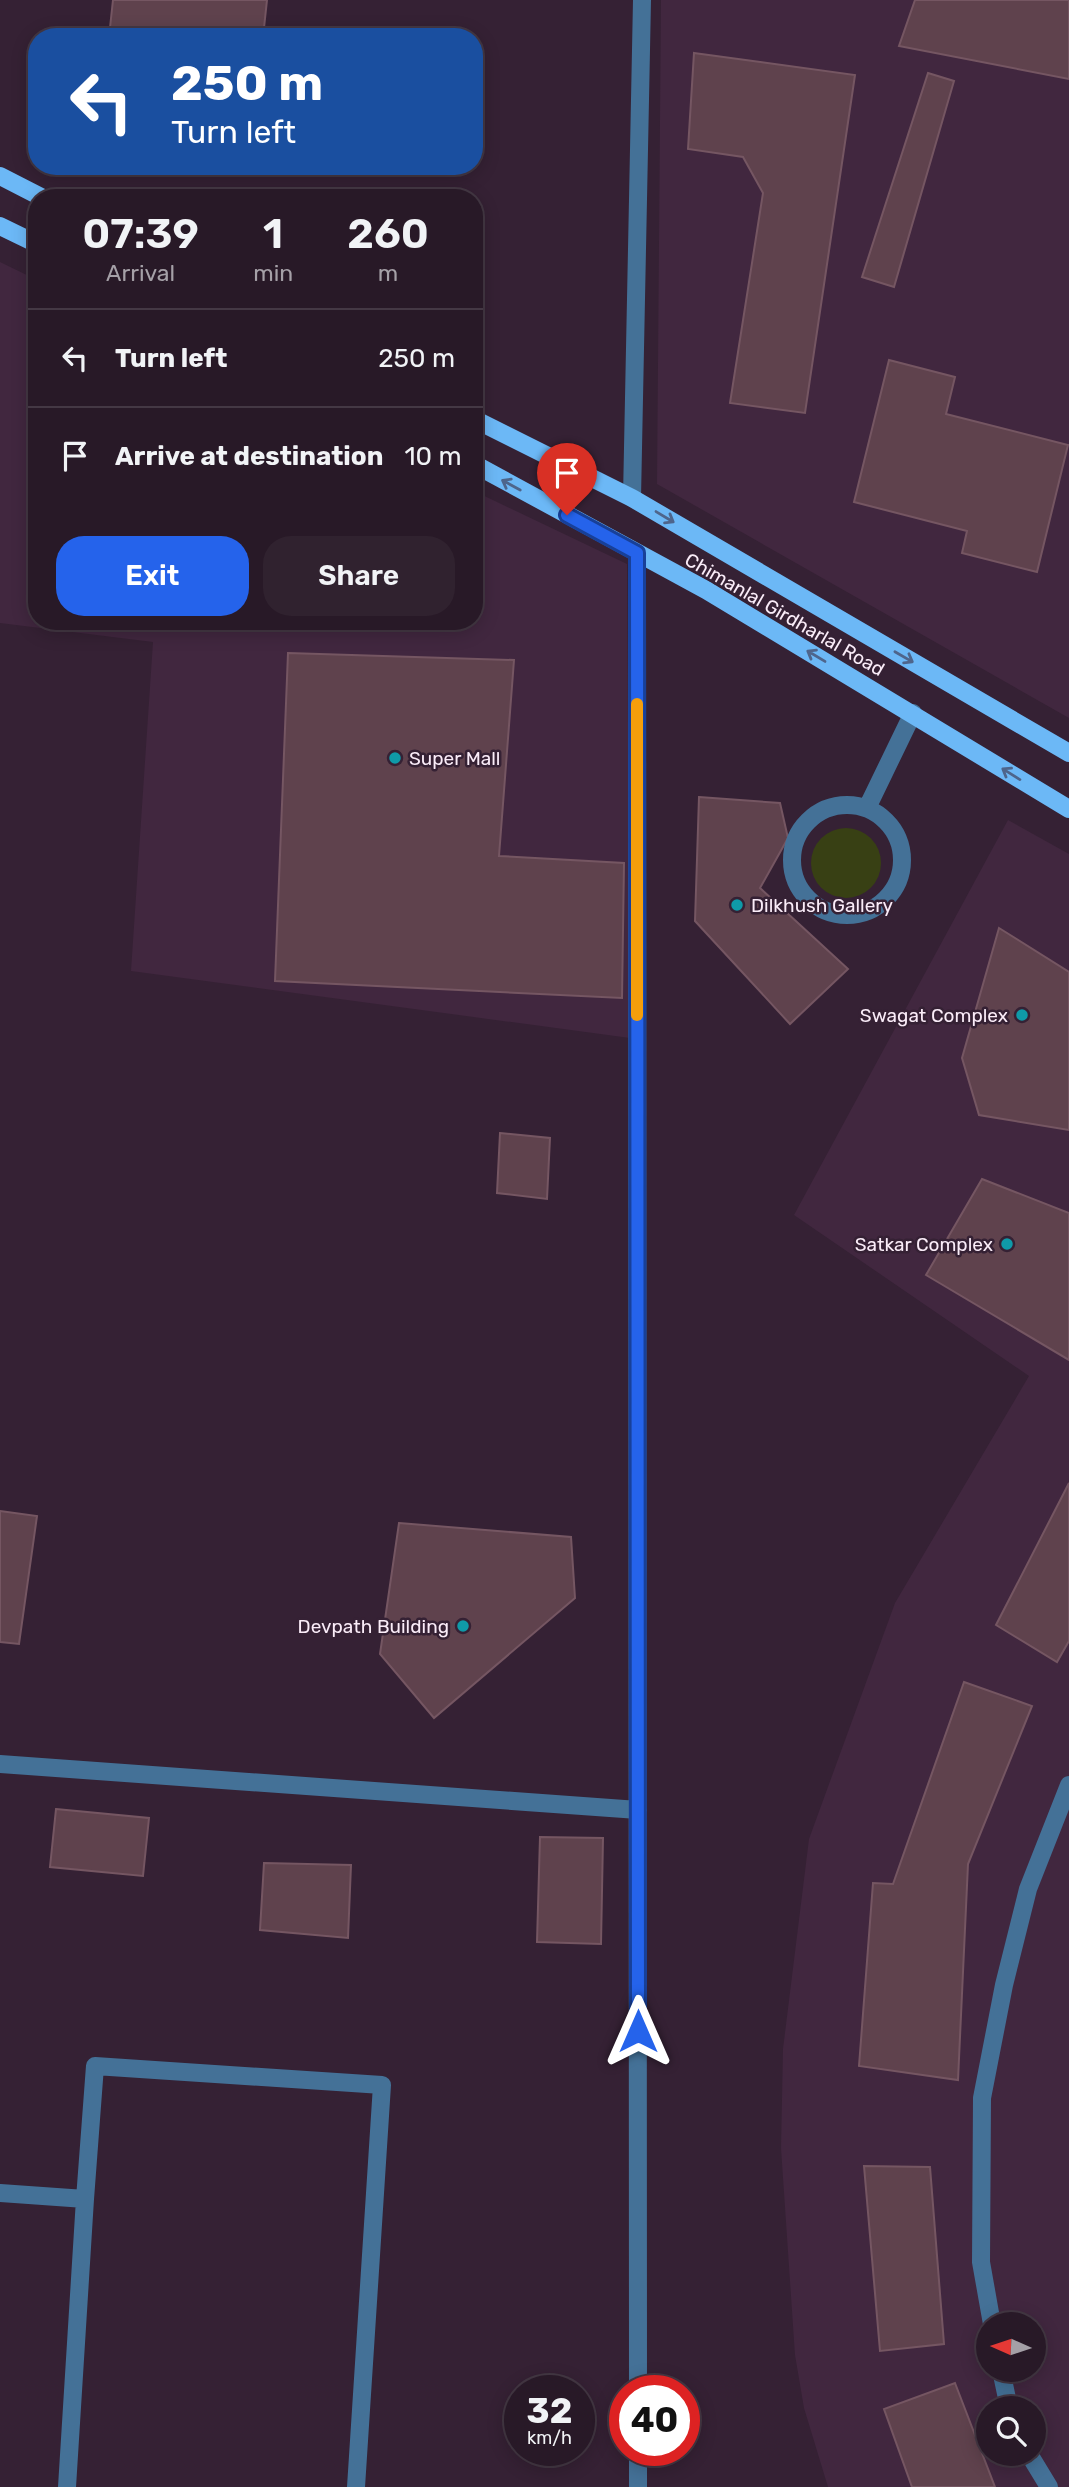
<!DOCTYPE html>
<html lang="en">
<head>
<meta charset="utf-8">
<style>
  :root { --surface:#281927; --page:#30222f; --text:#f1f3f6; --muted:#a5a0a7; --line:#443844; --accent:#2563eb }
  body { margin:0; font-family:Rubik,sans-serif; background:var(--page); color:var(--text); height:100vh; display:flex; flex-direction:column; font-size:26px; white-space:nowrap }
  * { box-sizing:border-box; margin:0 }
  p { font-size:23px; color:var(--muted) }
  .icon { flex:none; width:38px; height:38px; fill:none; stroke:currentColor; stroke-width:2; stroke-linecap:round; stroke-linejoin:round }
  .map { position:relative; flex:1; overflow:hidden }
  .drawer { position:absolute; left:28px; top:189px; width:455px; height:441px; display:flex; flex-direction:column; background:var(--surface); border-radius:28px; box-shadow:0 4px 18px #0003,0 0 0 2px var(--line) }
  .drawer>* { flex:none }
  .guide { position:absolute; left:28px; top:28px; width:455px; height:147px; border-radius:28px; box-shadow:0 4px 18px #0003,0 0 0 2px var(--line); background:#1a4fa0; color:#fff; overflow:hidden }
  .needle { width:46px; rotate:273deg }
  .fabs { position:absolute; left:976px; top:2312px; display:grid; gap:14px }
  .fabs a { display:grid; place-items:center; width:70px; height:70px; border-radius:50%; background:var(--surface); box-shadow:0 4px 18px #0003,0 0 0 2px var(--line); font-size:35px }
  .speed { position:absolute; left:504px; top:2375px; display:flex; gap:14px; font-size:35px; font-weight:700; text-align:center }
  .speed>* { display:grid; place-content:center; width:91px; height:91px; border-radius:50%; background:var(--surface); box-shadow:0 4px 18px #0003,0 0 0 2px var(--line); line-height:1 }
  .speed small { font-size:18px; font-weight:400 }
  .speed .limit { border:10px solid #d22; background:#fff; color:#111 }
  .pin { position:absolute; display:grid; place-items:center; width:60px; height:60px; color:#fff; margin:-72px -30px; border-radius:50% 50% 50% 0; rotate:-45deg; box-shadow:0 0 7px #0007 }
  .pin .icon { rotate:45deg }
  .me { position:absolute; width:77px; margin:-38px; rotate:0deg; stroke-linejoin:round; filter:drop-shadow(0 0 5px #0008) }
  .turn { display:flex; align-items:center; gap:24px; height:147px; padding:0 28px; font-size:32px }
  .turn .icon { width:91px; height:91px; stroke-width:2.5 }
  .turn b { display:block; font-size:49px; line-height:60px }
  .eta { display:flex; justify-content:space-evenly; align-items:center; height:119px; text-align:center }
  .eta b { font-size:42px; font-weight:600; line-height:49px }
  .primary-button { display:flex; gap:14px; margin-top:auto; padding:14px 28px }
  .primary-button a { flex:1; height:80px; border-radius:28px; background:var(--accent); color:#fff; font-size:28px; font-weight:600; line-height:80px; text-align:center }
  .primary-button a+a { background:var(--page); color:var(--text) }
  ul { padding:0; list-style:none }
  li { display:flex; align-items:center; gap:21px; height:98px; padding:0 28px; border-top:2px solid var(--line) }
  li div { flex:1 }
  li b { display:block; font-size:26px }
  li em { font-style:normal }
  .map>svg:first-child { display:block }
  .built { fill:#41273f; fill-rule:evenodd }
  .green { fill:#384014 }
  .building { fill:#5f424d; stroke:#755662; stroke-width:2 }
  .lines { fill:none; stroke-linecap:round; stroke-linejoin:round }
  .minor { stroke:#447197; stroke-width:18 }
  .major { stroke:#6cb8f6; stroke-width:18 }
  .oneway { stroke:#4e658b }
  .route-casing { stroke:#184099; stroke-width:18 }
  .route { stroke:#2563eb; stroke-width:12 }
  .slow { stroke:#f59e0b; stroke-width:12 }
  .culture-dot { fill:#0f9aa8; stroke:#352134; stroke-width:2.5 }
  .labels { text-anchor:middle; stroke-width:5; stroke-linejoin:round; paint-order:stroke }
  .street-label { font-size:19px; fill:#faecf8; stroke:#352134 }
  .poi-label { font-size:19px; fill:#faecf8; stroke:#352134; text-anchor:end }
</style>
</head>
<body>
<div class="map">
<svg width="1069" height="2487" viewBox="0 0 1069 2487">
  <rect width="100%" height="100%" fill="#352134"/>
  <path class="built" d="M661,0H1069V718L657,484Z
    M0,262L37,280V621H474V491L627,564L630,1038L131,971L153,642L0,623Z
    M1008,820L1069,854V2487H828L804,2408L795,2355L781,2148L783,2049L809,1839L895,1603L1029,1376L794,1215ZM989,2324H1034V2370H989ZM989,2408H1034V2454H989Z"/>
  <path class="green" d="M811 863a35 35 0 1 1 70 0a35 35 0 1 1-70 0Z"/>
  <path class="building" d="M113,0H267L263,37H109Z
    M915,0H1069V79L899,46Z
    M694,53L855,75L805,413L730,403L763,193L743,157L688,149Z
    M928,73L954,81L894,287L862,277Z
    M889,360L955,377L946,414L1068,445L1037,572L962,553L967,531L854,502Z
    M288,653L514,660L499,856L624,863L622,998L275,981Z
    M699,797L780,803L788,838L760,888L848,969L790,1024L695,921Z
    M999,928L1069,972V1130L979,1115L962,1058Z
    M500,1133L550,1138L547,1199L497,1193Z
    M982,1179L1069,1213V1360L926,1275Z
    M1069,1483V1641L1057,1662L996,1625Z
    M0,1511L37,1516L19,1644L0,1642Z
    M399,1523L571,1537L575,1598L434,1718L380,1654Z
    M964,1682L1032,1706L968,1864L958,2080L859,2066L873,1883L893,1884Z
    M56,1809L149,1818L143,1876L50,1867Z
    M540,1837L603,1838L601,1944L537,1942Z
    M264,1863L351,1865L348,1938L260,1930Z
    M864,2166L930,2167L944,2344L880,2351Z
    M955,2383L995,2487H912L884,2409Z"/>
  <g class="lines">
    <path class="minor" d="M632,498L642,0
      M637,553L638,2390
      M792 860a55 55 0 1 1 110 0a55 55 0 1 1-110 0Z
      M867,808L913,713
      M0,1764L638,1810
      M0,2193L85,2199L67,2487
      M85,2199L95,2066L382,2085L356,2487
      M992,2324L981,2262L982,2098L1004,1985L1028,1889L1069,1785
      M1001,2370L1009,2408
      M638,2450V2487
      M1029,2454L1049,2487"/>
    <path class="major" d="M0,176L43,198
      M0,226L37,244
      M474,419L632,498L1069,753
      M474,464L706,590L1069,809"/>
  </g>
  <defs><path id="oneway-shaft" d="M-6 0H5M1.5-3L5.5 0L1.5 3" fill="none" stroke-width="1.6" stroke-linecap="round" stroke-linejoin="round" transform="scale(1.75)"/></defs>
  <g class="oneway">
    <use href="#oneway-shaft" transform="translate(511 485) rotate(-151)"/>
    <use href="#oneway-shaft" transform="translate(665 517) rotate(31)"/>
    <use href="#oneway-shaft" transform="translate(816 656) rotate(-149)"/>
    <use href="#oneway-shaft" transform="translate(904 657) rotate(30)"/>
    <use href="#oneway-shaft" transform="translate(1011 774) rotate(-148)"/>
  </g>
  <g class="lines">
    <defs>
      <path id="route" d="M567,515L637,553L638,2031"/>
    </defs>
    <use href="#route" class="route-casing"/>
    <use href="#route" class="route"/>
    <path class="slow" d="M637,704V1015"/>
  </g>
  <g class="culture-dot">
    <circle cx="395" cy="758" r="7"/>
    <circle cx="737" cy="905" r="7"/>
    <circle cx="1022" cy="1015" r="7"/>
    <circle cx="1007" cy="1244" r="7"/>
    <circle cx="463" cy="1626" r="7"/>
  </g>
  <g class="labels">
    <g class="street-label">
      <text transform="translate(785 614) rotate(30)" y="7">Chimanlal Girdharlal Road</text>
    </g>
    <g class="poi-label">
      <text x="409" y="765" text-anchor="start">Super Mall</text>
      <text x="751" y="912" text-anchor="start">Dilkhush Gallery</text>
      <text x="1008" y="1022">Swagat Complex</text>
      <text x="993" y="1251">Satkar Complex</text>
      <text x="449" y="1633">Devpath Building</text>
    </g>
  </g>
</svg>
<div class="fabs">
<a><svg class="needle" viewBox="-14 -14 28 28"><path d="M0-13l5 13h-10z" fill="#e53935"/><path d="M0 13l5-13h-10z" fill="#a5a0a7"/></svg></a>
<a><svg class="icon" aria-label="search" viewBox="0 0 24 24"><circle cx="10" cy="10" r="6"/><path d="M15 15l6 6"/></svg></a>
</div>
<div class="speed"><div>32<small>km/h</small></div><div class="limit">40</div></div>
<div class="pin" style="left:567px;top:515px;background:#d93025"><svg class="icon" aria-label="arrive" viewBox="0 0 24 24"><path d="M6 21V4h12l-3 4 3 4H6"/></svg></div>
<svg class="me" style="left:638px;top:2031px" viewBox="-20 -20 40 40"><path d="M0-17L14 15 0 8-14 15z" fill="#2563eb" stroke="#fff" stroke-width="4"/></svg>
<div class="guide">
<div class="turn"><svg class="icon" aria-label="left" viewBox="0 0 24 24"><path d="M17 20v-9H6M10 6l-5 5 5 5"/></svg><div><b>250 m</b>Turn left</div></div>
</div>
<section class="drawer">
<div class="eta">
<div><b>07:39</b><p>Arrival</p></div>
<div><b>1</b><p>min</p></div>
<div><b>260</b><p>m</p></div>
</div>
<ul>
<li><svg class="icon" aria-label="left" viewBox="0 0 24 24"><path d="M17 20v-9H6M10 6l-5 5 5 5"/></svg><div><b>Turn left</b></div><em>250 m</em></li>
<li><svg class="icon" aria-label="arrive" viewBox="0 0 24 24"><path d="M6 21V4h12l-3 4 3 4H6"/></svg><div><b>Arrive at destination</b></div><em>10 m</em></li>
</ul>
<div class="primary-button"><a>Exit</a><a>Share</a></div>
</section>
</div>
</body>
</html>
